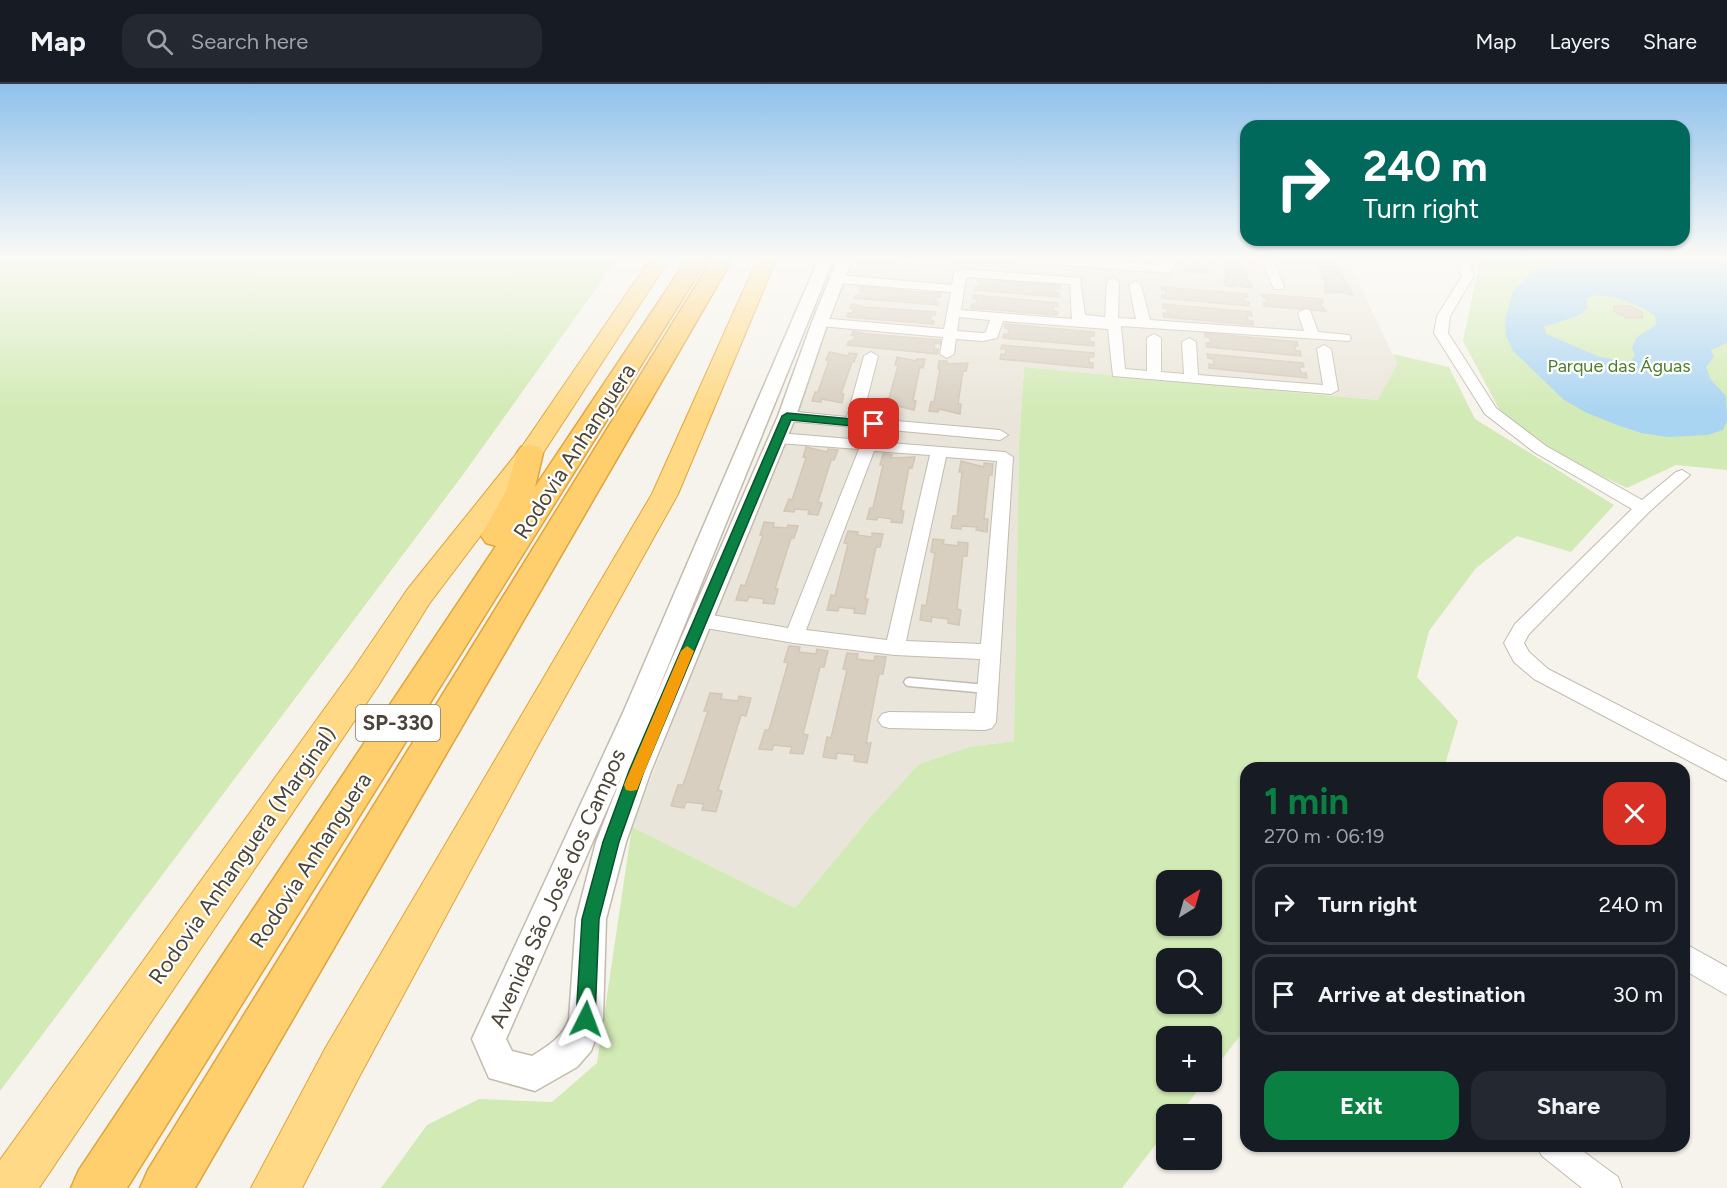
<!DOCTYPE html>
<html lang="en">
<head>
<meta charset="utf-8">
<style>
  :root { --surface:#171b24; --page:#242831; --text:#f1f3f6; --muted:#9ea1a6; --line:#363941; --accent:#0b8043 }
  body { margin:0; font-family:Figtree,sans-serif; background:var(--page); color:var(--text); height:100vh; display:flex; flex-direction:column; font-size:22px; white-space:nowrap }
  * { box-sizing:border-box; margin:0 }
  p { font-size:20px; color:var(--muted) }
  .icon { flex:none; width:33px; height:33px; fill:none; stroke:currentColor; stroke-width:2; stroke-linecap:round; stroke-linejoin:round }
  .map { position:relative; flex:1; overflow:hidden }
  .side { position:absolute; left:1240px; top:678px; width:450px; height:390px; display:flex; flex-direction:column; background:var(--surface); border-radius:18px; box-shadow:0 2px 4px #0004 }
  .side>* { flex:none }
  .top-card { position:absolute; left:1240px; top:36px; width:450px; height:126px; border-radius:18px; box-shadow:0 2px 4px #0004; background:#00695c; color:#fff; overflow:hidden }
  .needle { width:39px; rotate:37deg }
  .controls { position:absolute; left:1156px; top:786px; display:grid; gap:12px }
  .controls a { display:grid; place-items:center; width:66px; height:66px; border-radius:12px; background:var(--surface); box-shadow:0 2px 4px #0004; font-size:30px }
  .pin { position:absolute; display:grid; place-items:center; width:51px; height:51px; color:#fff; margin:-26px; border-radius:12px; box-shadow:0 3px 9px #0006 }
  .me { position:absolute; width:66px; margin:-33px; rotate:3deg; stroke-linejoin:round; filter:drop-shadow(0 0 4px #0008) }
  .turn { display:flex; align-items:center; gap:21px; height:126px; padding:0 24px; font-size:27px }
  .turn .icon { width:78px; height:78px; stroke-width:2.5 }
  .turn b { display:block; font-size:42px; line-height:51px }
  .round { display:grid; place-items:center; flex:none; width:63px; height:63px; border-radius:18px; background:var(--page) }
  .head { display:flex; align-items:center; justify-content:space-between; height:102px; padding:0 24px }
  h1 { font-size:36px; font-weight:700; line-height:45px; color:var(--accent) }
  .cta { display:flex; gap:12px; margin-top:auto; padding:12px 24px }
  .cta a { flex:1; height:69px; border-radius:18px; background:var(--accent); color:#fff; font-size:24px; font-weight:700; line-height:69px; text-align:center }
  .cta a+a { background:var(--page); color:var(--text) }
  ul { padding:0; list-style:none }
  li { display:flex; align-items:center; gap:18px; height:81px; margin:0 12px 9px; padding:0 12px; border:3px solid var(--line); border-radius:18px }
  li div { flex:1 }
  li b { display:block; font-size:22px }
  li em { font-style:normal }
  header { display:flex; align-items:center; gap:36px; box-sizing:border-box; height:84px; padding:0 30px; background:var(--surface); border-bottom:2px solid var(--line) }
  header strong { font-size:28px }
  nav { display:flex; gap:33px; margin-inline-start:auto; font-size:21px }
  .search { width:420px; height:54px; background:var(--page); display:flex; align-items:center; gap:15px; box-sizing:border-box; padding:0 21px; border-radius:18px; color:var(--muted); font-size:22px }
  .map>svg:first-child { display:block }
  .residential { fill:#eae5da }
  .green { fill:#d2eab5; fill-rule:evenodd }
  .water { fill:#a9d4f2; fill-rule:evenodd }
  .building { fill:#d8cfc1; stroke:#d3c7b4; stroke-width:1.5 }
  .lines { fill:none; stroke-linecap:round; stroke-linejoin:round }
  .service-casing { stroke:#c2bbae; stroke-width:3 }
  .minor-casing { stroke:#c2bbae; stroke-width:2 }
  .tertiary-casing { stroke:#c2bbae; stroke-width:3 }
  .trunk-casing { stroke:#e0a43c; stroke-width:2 }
  .motorway-casing { stroke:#e0a43c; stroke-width:3 }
  .service { fill:#fff; fill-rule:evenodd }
  .minor { fill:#fff; fill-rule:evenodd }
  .tertiary { fill:#fff; fill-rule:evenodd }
  .trunk { fill:#ffd985; fill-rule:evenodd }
  .motorway { fill:#ffcf6e; fill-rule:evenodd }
  .route { fill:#0b8043; stroke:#07532c; stroke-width:1.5 }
  .slow { fill:#f59e0b }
  .labels { text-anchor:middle; stroke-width:4.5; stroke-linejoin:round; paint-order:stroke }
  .far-park-label { font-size:18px; fill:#4a7f2a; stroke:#fff }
  .shield { fill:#fff; stroke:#817c74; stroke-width:1.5 }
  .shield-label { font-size:21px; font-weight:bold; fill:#4b4439 }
  .street-label { font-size:22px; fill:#4b4439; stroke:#fff }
</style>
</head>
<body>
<header>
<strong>Map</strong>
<div class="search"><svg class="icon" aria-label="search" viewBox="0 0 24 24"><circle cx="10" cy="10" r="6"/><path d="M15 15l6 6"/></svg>Search here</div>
<nav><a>Map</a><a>Layers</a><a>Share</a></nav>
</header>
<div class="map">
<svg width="1727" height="1104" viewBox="0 0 1727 1104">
  <rect width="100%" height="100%" fill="#f6f3ec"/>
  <path class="residential" d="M847,174H1347L1397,280L1379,316L1024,283L1019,362L1014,657L969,663L919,680L873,730L795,824L632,743L818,263L839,218Z"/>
  <path class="green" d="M0,174H618L462,392L0,1007Z
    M1475,174H1727V386L1676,381L1627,404L1554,370L1499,325L1463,257L1478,185Z
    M1393,270L1449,283L1475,335L1614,421L1571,468L1517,452L1476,484L1429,547L1417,593L1458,637L1444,684H1246V944L1212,988V952H1167V998H1205L1179,1030H1167V1046L1122,1104H381L427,1041L479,1015L552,1018L597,979L632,743L795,824L873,730L919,680L969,663L1014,657L1019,362L1024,283L1378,316L1397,280ZM1167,796H1212V842H1167ZM1167,874H1212V920H1167Z"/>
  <path class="water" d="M1583,174H1719L1727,177V259L1711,266L1714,273L1706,283L1711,296L1726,312L1727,337L1723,346L1708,351L1668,353L1641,349L1617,341L1585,328L1564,316L1513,267L1506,252L1505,237L1513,208L1531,188L1541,183ZM1599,211C1620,214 1638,219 1655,232L1656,241L1637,253L1632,263L1635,272L1629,278L1600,273L1546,250L1544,243L1580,231L1587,224L1586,214Z"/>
  <path class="building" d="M1184,174H1203L1209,189L1184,187Z
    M1222,174H1241L1248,198H1250L1252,204L1233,201V203L1226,202L1224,196H1227Z
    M1313,174H1338L1340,180H1337L1348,204H1350L1353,211L1334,207V209H1326L1324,202H1327L1317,179Z
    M978,194L1060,201V204H1056L1055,209H1059V213L975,206L976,202H980L981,198L977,197Z
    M859,202L927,209H941L940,213H936L935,218H939L938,221L854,214L856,211H860L862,206H858Z
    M1161,203L1247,210L1248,213H1244V218H1249V222L1162,214V211H1166V206H1162Z
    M1261,210L1322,215L1323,219L1319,218L1326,227L1264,222L1263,218L1268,219L1266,214L1262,213Z
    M974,211L1058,219V222H1054L1053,227L1058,228L1057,231L971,224L972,220H976L977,215H973Z
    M852,220L866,223L936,228L935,231H931L930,236L934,237L933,240L847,233L848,229H852L854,224H850Z
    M1163,220L1251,228L1252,232L1247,231L1248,237H1253V241L1164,233L1163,229L1168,230L1167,224H1163Z
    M1614,222H1630L1642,228L1643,234H1627L1614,227Z
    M1005,240L1094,248V252H1090V258H1094V262L1003,254L1004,250H1008L1009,245L1005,244Z
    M853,247L867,250L941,256L940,260L935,259L934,265H938L937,270L847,261L849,257H853L855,252L851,251Z
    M1205,249L1297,258L1298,262L1294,261L1296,267H1300L1301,272L1207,263L1206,259H1211L1210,254L1205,253Z
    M1002,261L1094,269V273H1089V279H1093V284L1000,275L1001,270L1005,271L1006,265H1001Z
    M829,268L848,272L849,269L857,270L854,278H852L841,310H844L842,319L821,315V318L812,317L815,308H818L829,276H826Z
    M1207,270L1303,279L1304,283H1299L1301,289H1306L1307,294L1209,284V280L1214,281L1213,275L1208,274Z
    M897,273L916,277L917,275H925L923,284L920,283L913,316L916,317L914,326L893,321V324L884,323L886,314H889L898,282L895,281Z
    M939,277H947V280L968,279L966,287H963L958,320H961L960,330L939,325L938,328L929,327L931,318H934L940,285H938Z
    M806,363L827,368L828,365L838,366L834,376H831L818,418L822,419L818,431L808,430L809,426L795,425L794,428L784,427L789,415L792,416L806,374L803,373Z
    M883,370L892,371L891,374L915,373L912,384L909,383L901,426L904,427L902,439L891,438L892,435L878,433L877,436L867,435L870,424H873L883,381H880Z
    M961,377L984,383V379L993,380L992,391H989L984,435H988L987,448L976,446L977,443L962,442L961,445L951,444L953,432H957L962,388H959Z
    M764,438L774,439L773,443L787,444L788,441L798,442L794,454H791L775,505H778L774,520L763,519L764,515L749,513L747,517L736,516L741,501L745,502L763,451H760Z
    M848,447L858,448L857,451L872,453V449L883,450L880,463H876L865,515H868L865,530L854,529L855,525L839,523L838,527L827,526L831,511L835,512L848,460L844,459Z
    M933,455L944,456L943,460L958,462V458L968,459L967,472H963L957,525L961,526L959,541L948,539V535L932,533L931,538L920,536L922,521L926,522L935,469L931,468Z
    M789,562L800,563L799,568L816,570L817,565L828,567L824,583H820L803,650L808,651L803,670L790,669L792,663L774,661L772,666L759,665L765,646H769L788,579L784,578Z
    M847,569L858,570L857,575L874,577L875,572L886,573L883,590H879L866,659H871L867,679L854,677L855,671L837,669L836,675L823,673L827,653L831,654L847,586L843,585Z
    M710,609L722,610L721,615L738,617L739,612L751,614L746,632L741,631L718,706L722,707L716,728L702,726L704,720L686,718L684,724L671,722L678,701H683L708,627H704Z"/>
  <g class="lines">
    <defs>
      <path id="service" d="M909,594L987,601L990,602L992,605L990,608L987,609L909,602L906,601L904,598L906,595Z"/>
      <path id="minor" d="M899,174H945L942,180L938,181L905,178Z
        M1016,174H1076L1162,181V174H1174V185L1168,189L1022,178Z
        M1261,174H1273L1284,202L1282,205H1274Z
        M1456,174H1468L1474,192L1450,232L1448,249L1496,324L1546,362L1642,416L1676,388L1682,386L1690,391L1649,428L1529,550L1524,559L1529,568L1548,585L1727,677V697L1534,595L1514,578L1504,559L1515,540L1632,425L1534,368L1485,330L1434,249L1437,232L1462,192Z
        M960,185L1080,194L1085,231L1105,233L1107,198L1113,194L1119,198L1118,234L1136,235L1129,201L1135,197L1141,201L1150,236L1304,247L1298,229L1305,225L1310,226L1318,248L1349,251L1351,254L1349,257L1121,242L1125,285L1147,287V254L1154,250L1161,254V288L1184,290L1182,258L1189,254L1196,258L1198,291L1323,301L1317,265L1324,261L1331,265L1338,306L1331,310L1113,292L1108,245L1003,237L997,254L983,257L956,255L954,270L947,274L940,270L943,253L820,242L813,238L820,234L944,245L951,208L838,199L832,195L838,191L952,201L954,189ZM966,193L1070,200L1072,235L961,226ZM959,233L990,236L986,248L983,249L957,247Z
        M871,268L878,272L862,334L1000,346L1008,351L1000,356L880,345L877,358L1005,368L1013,373L996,638L992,644L985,646L889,644L882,642L878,636L882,630L889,628L975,629L980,575L895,571L794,559L700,543L693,541L690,536L693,531L700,529L788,544L859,365L778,359L770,354L778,349L862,356L865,344L787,337L779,332L787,327L847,333L864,272ZM874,367L930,371L887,556L806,546ZM946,373L997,377L981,560L906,557Z
        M1684,859L1727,883V911L1684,886Z
        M1537,1062H1576L1618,1093L1622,1104H1582L1542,1072Z"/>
      <path id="tertiary" d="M819,174H834L652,621L778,332L812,238L838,174H853L828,238L796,332L651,687L626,758L606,835L603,935L591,967L577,983L535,1007L489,994L472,955L622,631ZM623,689L596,758L576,835L569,935C563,953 548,962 532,972L512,967L506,955Z"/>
      <path id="trunk" d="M651,174H670L543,369L429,520L378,602L39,1104H0V1076L354,584L407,506L521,364Z
        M758,174H777L678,410L536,665L358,995L302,1104H251L326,963L652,410Z"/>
      <path id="motorway" d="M688,174H708L127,1104H71L79,1086L496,462L486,459L481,452L506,407L517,369L521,363L530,361L539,363L543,369L535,403Z
        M713,174H733L195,1104H140L148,1086Z"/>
    </defs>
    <use href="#service" class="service-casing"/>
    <use href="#minor" class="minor-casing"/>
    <use href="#tertiary" class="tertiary-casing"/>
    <use href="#trunk" class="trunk-casing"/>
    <use href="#motorway" class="motorway-casing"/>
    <use href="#service" class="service"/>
    <use href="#minor" class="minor"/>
    <use href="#tertiary" class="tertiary"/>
    <use href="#trunk" class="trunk"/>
    <use href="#motorway" class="motorway"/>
  </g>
  <linearGradient id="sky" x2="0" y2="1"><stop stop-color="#8fc1ec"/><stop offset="0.53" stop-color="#fbfaf6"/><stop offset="1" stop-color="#fbfaf6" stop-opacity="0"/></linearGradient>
  <rect width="1727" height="329" fill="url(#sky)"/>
  <path class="route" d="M787,329L874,337L879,340L874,344L791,336L644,687L619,758L599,835L595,935L592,942L586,944L579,942L576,935L582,835L603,758L629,687L782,332Z"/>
  <path class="slow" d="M687,562L694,567L639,701L637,706L631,707L626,706L624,701L681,567Z"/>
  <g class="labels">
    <g class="far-park-label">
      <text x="1619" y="288">Parque das Águas</text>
    </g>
    <rect class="shield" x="356" y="621" width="84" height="36" rx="4.5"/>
    <g class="shield-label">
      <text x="398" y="646">SP-330</text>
    </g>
    <g class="street-label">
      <text transform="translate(574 367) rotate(-57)" y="8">Rodovia Anhanguera</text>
      <text transform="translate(242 771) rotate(-55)" y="8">Rodovia Anhanguera (Marginal)</text>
      <text transform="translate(310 776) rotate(-57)" y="8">Rodovia Anhanguera</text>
      <text transform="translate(557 804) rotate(-66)" y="8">Avenida São José dos Campos</text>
    </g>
  </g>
</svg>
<div class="controls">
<a><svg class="needle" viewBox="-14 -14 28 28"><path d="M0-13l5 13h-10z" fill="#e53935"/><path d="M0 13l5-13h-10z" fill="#9ea1a6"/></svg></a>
<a><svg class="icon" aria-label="search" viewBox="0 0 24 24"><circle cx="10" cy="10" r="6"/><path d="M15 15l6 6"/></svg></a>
<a>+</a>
<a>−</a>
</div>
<div class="pin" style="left:874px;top:340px;background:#d93025"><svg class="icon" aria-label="arrive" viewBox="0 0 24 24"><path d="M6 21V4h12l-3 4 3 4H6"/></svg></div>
<svg class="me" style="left:586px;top:935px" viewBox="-20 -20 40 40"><path d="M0-17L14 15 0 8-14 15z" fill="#0b8043" stroke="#fff" stroke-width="4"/></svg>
<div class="top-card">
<div class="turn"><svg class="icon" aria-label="right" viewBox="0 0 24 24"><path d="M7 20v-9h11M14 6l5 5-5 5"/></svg><div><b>240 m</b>Turn right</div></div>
</div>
<section class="side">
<div class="head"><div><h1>1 min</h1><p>270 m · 06:19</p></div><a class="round" style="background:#d93025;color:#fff"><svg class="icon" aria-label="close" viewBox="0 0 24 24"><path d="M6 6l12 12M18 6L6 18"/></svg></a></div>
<ul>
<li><svg class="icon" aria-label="right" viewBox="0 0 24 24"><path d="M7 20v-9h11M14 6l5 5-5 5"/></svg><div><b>Turn right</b></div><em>240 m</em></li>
<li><svg class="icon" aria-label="arrive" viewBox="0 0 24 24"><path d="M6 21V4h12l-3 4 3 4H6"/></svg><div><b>Arrive at destination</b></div><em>30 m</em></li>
</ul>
<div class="cta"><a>Exit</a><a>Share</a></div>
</section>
</div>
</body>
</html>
